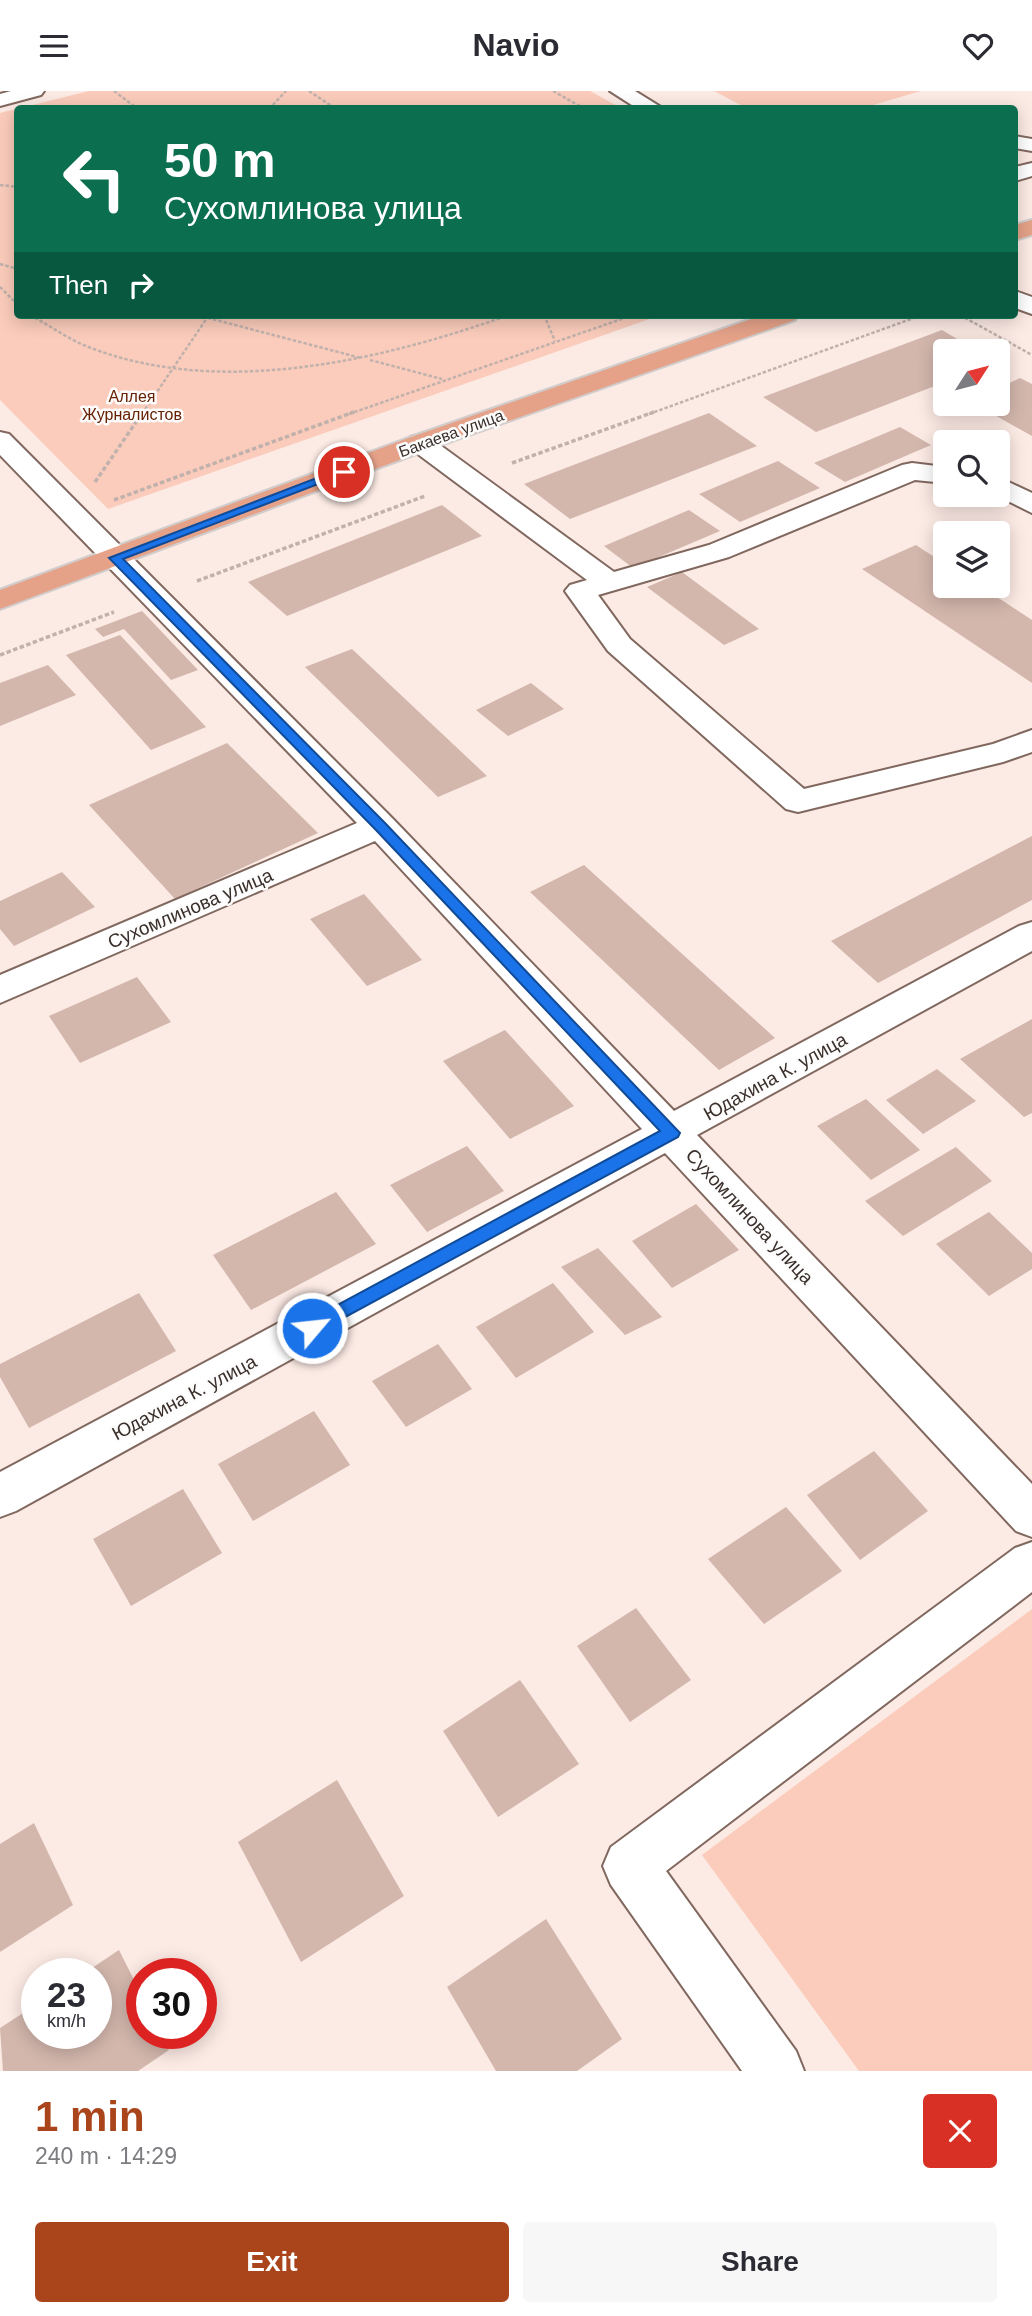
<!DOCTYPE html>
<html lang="en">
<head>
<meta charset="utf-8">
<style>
  :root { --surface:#fff; --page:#f7f7f7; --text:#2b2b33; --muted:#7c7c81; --accent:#aa441b }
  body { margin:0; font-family:Helvetica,sans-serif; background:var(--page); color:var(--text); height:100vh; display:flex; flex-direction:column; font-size:26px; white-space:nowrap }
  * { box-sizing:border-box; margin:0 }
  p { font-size:23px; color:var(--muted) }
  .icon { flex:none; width:38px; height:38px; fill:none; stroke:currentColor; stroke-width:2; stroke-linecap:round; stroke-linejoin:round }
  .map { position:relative; height:1980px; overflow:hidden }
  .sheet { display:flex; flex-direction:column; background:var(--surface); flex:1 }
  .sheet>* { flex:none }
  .hud { position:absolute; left:14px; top:14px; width:1004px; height:214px; border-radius:7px; box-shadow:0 4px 18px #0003; background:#0b6e4f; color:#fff; overflow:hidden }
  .needle { width:46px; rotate:54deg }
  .tools { position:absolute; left:933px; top:248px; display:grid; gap:14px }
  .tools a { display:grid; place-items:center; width:77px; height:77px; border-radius:7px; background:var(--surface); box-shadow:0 4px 18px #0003; font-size:35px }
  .speed { position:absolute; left:21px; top:1867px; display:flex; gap:14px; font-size:35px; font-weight:700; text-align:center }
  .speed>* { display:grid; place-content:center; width:91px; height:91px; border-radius:50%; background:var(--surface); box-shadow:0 4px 18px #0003; line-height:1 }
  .speed small { font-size:18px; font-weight:400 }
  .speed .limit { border:10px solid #d22; background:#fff; color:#111 }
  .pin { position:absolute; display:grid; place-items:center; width:60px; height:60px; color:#fff; margin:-30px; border:4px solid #fff; border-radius:50%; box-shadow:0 2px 7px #0007 }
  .me { position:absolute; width:77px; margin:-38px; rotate:62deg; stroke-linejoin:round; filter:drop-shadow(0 0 5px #0008) }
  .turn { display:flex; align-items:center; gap:24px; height:147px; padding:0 35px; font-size:32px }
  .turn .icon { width:91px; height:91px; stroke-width:2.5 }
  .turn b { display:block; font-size:49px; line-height:60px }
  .then { display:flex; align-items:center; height:66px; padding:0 35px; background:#0003; gap:14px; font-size:26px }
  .round { display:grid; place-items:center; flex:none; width:74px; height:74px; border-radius:7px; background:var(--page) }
  .overview { display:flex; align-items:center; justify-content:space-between; height:119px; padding:0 35px }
  h1 { font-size:42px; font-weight:700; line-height:52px; color:var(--accent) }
  .cta { display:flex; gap:14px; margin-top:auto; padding:14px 35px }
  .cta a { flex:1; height:80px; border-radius:7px; background:var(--accent); color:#fff; font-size:28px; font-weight:700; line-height:80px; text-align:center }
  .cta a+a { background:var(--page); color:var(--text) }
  header { display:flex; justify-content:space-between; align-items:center; height:91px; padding:0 35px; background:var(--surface); font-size:32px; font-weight:700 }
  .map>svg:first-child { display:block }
  .green { fill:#fbccbb }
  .building { fill:#d3b7ad }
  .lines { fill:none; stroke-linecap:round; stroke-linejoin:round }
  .minor-casing { stroke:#81685f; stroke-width:4 }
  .major-casing { stroke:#d0cdcc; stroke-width:4 }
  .path-far1 { stroke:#c1b1ac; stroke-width:2.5; stroke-dasharray:3.5 2; stroke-linecap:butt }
  .path { stroke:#c1b1ac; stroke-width:3.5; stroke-dasharray:4.5 2.5; stroke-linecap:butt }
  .minor { fill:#fff; fill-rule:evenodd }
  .major { fill:#e5a289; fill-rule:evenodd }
  .route { fill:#1a73e8; stroke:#114b97; stroke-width:2 }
  .labels { text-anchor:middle; stroke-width:5; stroke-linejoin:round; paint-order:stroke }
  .far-park-label { font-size:16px; fill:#662103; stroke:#fcfcfc }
  .far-street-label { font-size:16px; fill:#3a2f2b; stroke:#fcfcfc }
  .street-label { font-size:19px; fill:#3a2f2b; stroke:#fcfcfc }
</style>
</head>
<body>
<header><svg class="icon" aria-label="menu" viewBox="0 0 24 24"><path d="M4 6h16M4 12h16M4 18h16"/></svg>Navio<svg class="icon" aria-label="heart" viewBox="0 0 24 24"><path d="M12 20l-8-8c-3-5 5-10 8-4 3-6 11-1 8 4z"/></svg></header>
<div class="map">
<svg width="1032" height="1980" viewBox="0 0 1032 1980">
  <rect width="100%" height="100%" fill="#fceae4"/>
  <path class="green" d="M89,0H590L621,17L18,18V224H661L108,418L0,309V22Z
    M714,0H921L863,17L748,18Z
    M1032,1518V1980H859L702,1764Z"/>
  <path class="building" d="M942,239L979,261H945V291L816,341L763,306Z
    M1020,287L1032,293V345L975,313H998V297Z
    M709,322L757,355L570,428L524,393Z
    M900,336L931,354L845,391L814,372Z
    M778,370L820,397L740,431L699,403Z
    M442,414L482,445L287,525L248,491Z
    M689,419L720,440L633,477L604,455Z
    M916,454L945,473V495H980L1032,529V592L862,478Z
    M682,481L759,538L724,554L647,496Z
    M142,520L198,579L171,589L124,538L103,546L95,538Z
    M120,544L206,636L151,659L66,564Z
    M352,558L487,685L438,706L305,576Z
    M48,574L76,604L0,635V592Z
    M531,592L564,618L508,645L476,619Z
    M227,652L318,742L175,808L89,714Z
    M1032,745V809L878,892L831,850Z
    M584,774L775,947L719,979L530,801Z
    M62,781L95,816L14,855L0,838V810Z
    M364,803L422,869L367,895L310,828Z
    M137,886L171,931L80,972L49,925Z
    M1032,928V1022L1024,1026L960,968Z
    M505,939L574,1015L510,1048L443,970Z
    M937,978L976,1010L923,1043L886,1009Z
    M866,1008L920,1059L871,1089L817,1035Z
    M467,1055L504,1100L427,1141L390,1094Z
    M956,1056L992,1090L903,1145L865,1110Z
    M336,1101L376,1153L251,1219L213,1164Z
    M696,1113L739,1159L672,1197L632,1150Z
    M989,1121L1032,1162V1178L989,1205L936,1153Z
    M598,1157L662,1226L625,1244L561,1176Z
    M553,1192L594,1241L516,1287L476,1236Z
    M139,1202L176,1260L29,1337L0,1286V1273Z
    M438,1253L472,1298L406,1336L372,1290Z
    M314,1320L350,1374L253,1430L218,1373Z
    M874,1360L928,1420L860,1469L807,1404Z
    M183,1398L222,1462L131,1515L93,1448Z
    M786,1416L842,1480L764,1533L708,1468Z
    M636,1517L691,1589L630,1631L577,1555Z
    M520,1589L579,1673L498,1726L443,1640Z
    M337,1689L404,1805L301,1871L238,1751Z
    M34,1732L73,1814L0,1861V1753Z
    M546,1828L622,1948L577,1980H496L447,1896Z
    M119,1859L142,1905V1942H160L169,1959L138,1980H3L0,1937L37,1913V1942H96V1883H83Z"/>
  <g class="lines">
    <defs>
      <path id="minor" d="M11,0H44L41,4L0,15V3Z
        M610,0H635L664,18H638Z
        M1015,45L1032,48V60L1015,57Z
        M1032,72V85L1015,90V76Z
        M1015,200L1032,206V223L1015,217Z
        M0,341L9,343L392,727L674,1020L1019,835L1032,831V860L697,1044L1032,1393V1446L1016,1440L665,1062L16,1420L0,1426V1381L642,1038L375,750L0,912V884L357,732L0,364Z
        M420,344L429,346L614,481L709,454L902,374L912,372L945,376V392L915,389L729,466L598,504L630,548L804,698L993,653L1032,639V661L1003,671L798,721L786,718L608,560L565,500L570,494L587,489L411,358L407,352L411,346Z
        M998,386L1032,402V422L996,404Z
        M1032,1451V1501L666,1780L796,1960L804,1980H742L611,1794L603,1775L611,1756L1015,1457Z"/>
      <path id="major" d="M1032,129V144L1015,149V134Z
        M763,224H798L795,229L429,358L0,518V499L411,346Z"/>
    </defs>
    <use href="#minor" class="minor-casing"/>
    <use href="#major" class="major-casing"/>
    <path class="path-far1" d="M114,0L138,18
      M309,0L336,18
      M553,0L585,18
      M269,18L286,0
      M0,94L18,96
      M0,173L18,178
      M0,196L18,214
      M30,224C47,233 64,245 81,253C214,309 380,270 509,224
      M197,224L361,267
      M544,224L555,250
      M960,224L1032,264
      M370,269L442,288
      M142,323L209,224
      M349,323L633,224
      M649,323L922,224"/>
    <path class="path" d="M512,372L654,321
      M95,391L143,321
      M114,409L354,321
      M197,490L425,405
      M0,564L114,521"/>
    <use href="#minor" class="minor"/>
    <use href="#major" class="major"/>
  </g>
  <path class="route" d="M340,378L349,381L123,468L385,732L680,1042L678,1046L312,1244L303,1237L306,1231L660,1040L375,738L109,467Z"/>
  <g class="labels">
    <g class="far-park-label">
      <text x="132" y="311">Аллея<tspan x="132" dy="18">Журналистов</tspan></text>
    </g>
    <g class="far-street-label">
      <text transform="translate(451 342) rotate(-20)" y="6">Бакаева улица</text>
    </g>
    <g class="street-label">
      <text transform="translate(190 817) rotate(-23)" y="7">Сухомлинова улица</text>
      <text transform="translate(775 985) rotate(-29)" y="7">Юдахина К. улица</text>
      <text transform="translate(750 1125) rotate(47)" y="7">Сухомлинова улица</text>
      <text transform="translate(184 1306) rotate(-28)" y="7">Юдахина К. улица</text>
    </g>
  </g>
</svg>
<div class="tools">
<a><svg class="needle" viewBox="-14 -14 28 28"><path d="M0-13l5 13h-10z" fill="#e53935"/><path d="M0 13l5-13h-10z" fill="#7c7c81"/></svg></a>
<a><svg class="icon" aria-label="search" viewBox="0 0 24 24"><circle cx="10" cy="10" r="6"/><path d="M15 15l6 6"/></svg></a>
<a><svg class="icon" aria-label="layers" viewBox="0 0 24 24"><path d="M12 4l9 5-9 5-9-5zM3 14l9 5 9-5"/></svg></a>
</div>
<div class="speed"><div>23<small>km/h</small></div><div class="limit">30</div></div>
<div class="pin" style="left:344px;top:381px;background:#d93025"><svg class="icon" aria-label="arrive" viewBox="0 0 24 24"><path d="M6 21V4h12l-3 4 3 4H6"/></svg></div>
<svg class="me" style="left:312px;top:1237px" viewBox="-20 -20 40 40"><circle r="17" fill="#1a73e8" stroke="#fff" stroke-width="3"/><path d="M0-11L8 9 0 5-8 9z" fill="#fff"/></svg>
<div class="hud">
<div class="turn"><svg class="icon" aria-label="left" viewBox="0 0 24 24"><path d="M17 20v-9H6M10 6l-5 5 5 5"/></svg><div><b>50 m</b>Сухомлинова улица</div></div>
<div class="then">Then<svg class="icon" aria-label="right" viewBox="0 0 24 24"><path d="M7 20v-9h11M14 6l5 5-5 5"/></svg></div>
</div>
</div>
<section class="sheet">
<div class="overview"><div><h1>1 min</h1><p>240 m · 14:29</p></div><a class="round" style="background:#d93025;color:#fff"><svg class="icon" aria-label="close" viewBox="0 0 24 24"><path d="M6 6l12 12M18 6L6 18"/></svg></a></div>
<div class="cta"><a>Exit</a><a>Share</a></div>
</section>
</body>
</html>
